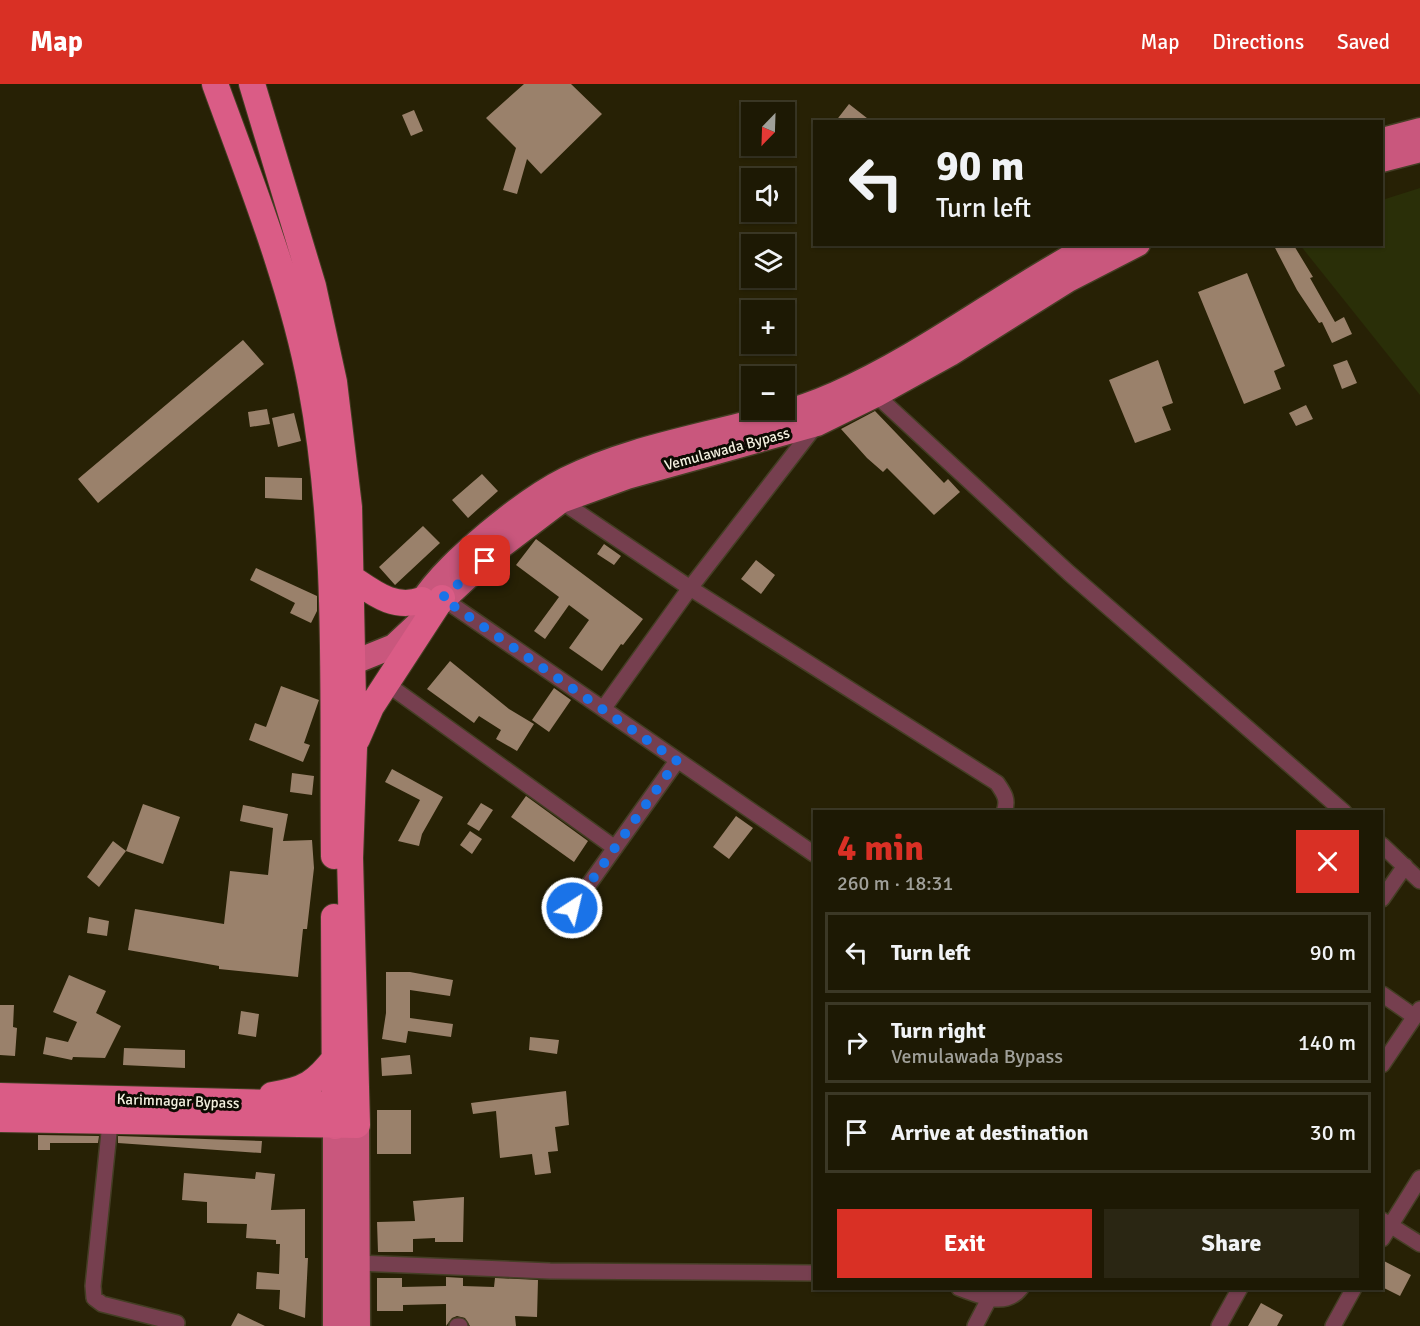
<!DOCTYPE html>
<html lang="en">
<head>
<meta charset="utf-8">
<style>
  :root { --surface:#1d1904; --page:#2a2613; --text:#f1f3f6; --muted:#a0a09a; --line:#3b3826; --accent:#d93025 }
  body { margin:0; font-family:Signika,sans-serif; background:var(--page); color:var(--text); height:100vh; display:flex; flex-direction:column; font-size:22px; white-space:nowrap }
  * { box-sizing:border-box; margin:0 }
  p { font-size:20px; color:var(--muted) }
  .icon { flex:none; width:33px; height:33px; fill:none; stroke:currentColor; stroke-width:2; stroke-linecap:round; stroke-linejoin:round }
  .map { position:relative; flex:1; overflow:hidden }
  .drawer { position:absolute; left:813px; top:726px; width:570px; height:480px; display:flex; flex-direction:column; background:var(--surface); border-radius:0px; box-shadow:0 2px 4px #0004,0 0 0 2px var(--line) }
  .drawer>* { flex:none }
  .guide { position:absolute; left:813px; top:36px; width:570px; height:126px; border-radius:0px; box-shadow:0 2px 4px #0004,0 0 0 2px var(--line); background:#1d1904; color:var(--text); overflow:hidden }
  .needle { width:39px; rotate:203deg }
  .controls { position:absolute; left:741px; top:18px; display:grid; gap:12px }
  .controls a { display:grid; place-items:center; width:54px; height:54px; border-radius:0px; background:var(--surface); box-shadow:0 2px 4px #0004,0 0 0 2px var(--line); font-size:30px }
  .pin { position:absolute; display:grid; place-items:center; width:51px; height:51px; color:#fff; margin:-26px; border-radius:12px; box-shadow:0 3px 9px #0006 }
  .me { position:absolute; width:66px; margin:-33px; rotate:35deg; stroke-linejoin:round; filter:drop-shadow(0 0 4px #0008) }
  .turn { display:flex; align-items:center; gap:21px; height:126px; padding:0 24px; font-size:27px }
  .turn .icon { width:78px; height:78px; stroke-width:2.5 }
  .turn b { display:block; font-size:42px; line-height:51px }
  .round { display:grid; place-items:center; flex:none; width:63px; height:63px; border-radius:0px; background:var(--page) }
  .overview { display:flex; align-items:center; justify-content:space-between; height:102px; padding:0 24px }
  h1 { font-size:36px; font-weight:700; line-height:45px; color:var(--accent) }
  .cta { display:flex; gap:12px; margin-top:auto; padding:12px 24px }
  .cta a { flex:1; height:69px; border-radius:0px; background:var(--accent); color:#fff; font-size:24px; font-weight:700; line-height:69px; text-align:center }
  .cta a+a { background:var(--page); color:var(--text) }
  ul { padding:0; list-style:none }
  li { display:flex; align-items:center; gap:18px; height:81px; margin:0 12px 9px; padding:0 12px; border:3px solid var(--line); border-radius:0px }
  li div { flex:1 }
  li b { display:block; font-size:22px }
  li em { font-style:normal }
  header { display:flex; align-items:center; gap:36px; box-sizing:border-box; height:84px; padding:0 30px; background:var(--accent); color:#fff }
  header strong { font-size:28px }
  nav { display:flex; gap:33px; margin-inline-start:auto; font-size:21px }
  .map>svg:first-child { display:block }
  .green { fill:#2a2f08 }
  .building { fill:#9a816b }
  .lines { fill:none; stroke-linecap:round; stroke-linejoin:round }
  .minor-casing { stroke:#443e24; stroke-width:18 }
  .primary-casing { stroke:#443e24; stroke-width:27 }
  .trunk-casing { stroke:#443e24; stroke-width:28 }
  .minor { stroke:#763f4f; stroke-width:15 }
  .primary { stroke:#c9577d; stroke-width:24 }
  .trunk { stroke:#da5c86; stroke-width:26 }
  .route { stroke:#1a73e8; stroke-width:10; stroke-dasharray:0 18 }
  .labels { text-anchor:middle; stroke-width:6; stroke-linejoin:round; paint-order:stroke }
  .street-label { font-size:15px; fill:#f3f0df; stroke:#0d0b02 }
</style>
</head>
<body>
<header>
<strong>Map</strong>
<nav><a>Map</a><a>Directions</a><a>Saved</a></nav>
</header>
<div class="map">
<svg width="1420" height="1242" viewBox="0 0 1420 1242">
  <rect width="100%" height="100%" fill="#272105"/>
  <path class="green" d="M1420,104V311L1300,161L1382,160V116Z"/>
  <path class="building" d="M524,0H571L602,30L541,90L527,75L517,110L503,106L516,64L486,34Z
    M849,20L872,38H835Z
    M414,26L423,47L411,52L402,31Z
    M1273,160H1293L1313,193L1310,194L1335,238L1344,233L1352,250L1332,259L1322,238L1319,239L1297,206Z
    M1247,189L1285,282L1274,287L1281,305L1244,320L1198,208Z
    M243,256L264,280L98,419L78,395Z
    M1158,276L1173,319L1162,323L1171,346L1135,359L1109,296Z
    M1347,276L1357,299L1342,305L1333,281Z
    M1306,321L1313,335L1296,342L1289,329Z
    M267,325L270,340L250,343L248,328Z
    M875,327L944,399L948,395L960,408L934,431L887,384L883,388L867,374L841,345Z
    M294,329L301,357L278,363L272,334Z
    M482,390L498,407L468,434L452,416Z
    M265,393L302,394V416L265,414Z
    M423,442L440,459L395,501L379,483Z
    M536,455L643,535L623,561L621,560L602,587L569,564L589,536L569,521L545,555L534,547L559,513L516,481Z
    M604,460L621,472L614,481L597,470Z
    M756,476L775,491L761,510L741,495Z
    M256,484L317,512V527L311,539L290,529L295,519L250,496Z
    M450,577L509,625L534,640L517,667L496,655L501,646L479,632L474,639L427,605Z
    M281,602L319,616L304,659L310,661L303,678L249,656L255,639L266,643Z
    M554,604L571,616L549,648L532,636Z
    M392,685L443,713L422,750L419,762L398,757L420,716L385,698Z
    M292,689L314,692L312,711L290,708Z
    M526,712L588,757L574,778L511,733Z
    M481,719L493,726L479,747L467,740Z
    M143,720L180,733L163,780L126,767Z
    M243,721L288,730L283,757L312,756L314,784L307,845H303L298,893L219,885V882L128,866L135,825L224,840L230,787L268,791L273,744L240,737Z
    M736,732L753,744L729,775L713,763Z
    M470,747L482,755L472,770L460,761Z
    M113,757L126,767L99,803L87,793Z
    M89,833L109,837L107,852L87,849Z
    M386,888H410L453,896L450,912L410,906V934L453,940L451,953L408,947L406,959L382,955L386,929Z
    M69,891L106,907L96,929L121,942L105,974L73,973L72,976L43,970L46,953L68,958L77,938L53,928Z
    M0,921H14L13,943L17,944L15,972L0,971Z
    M241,927L259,930L256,953L238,950Z
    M530,953L559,956L557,970L529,966Z
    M124,964L185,966V984L123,981Z
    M410,971L412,990L382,992L381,974Z
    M566,1007L569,1041L555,1043L558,1067L548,1068L551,1089L535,1091L532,1070L500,1074L496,1027L473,1030L471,1019Z
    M377,1026H411V1070H377Z
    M38,1051L99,1052L98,1059H50V1066H38Z
    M118,1052L262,1057L261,1069L118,1059Z
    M256,1088L275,1090L271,1126L305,1125V1174H308L305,1234L279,1225L280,1206L256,1205L257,1188L279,1190L280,1160H276V1156L246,1154L247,1140L207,1139V1118L182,1116L184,1089L255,1095Z
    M464,1113L463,1158H435V1154L413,1155V1168H378L377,1138L415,1137L413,1117Z
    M1382,1176L1411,1191L1400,1212L1382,1203Z
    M446,1193L463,1194V1202L494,1203L495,1194L538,1196L537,1233L515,1232L516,1242H470L465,1234L457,1232L452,1234L446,1242V1220L403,1221V1227H377V1194H402V1203L446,1202Z
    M1261,1219L1283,1231L1277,1242H1248Z
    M238,1229L265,1242H231Z"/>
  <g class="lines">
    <defs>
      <path id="minor" d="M876,311L1069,489L1344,728
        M561,417L690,504L997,699C1004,709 1009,716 1004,728
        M442,514L814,770
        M387,600L615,764
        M603,625L690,504L817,340
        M1382,761L1420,797
        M1382,815L1405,782
        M572,824L677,677
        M1382,910L1415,933
        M1382,981L1420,925
        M110,1039L93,1202L94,1214L102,1220L177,1239
        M1382,1136L1420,1160
        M1382,1155L1420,1094
        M357,1179L550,1187L814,1189
        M959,1204C979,1211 1005,1225 1021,1204
        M457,1242H460
        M975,1242L989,1215
        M1219,1242L1240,1204
        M1333,1242L1354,1204"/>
      <path id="primary" d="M1382,56L1420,46
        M1382,76L1420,66
        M419,521C438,492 462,471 488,449C512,429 538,409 566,395C650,353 749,348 835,310C926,270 1006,206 1094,160
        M333,579H352L394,562L499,464L561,417L627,393L817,340L876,311L950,270L1068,196L1138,160
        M357,1041L358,1242
        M335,1242V1042"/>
      <path id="trunk" d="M215,0C250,96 292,201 311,302C340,456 332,616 334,772
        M350,493C374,509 394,526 422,516
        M357,655L371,623L442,514
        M334,833L335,1042
        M272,1011C305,1006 316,999 336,973
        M0,1012L351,1021
        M0,1035L357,1041L350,774L354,664L349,423L334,298L313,202L252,0"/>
    </defs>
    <use href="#minor" class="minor-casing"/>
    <use href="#primary" class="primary-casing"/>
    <use href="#trunk" class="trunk-casing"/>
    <use href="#minor" class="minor"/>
    <use href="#primary" class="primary"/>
    <use href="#trunk" class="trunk"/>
  </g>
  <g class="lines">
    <path class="route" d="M485,477L442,514L677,677L572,824"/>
  </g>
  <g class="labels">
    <g class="street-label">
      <text transform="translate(727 365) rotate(-15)" y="5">Vemulawada Bypass</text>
      <text transform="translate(178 1017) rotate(2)" y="5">Karimnagar Bypass</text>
    </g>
  </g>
</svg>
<div class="controls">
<a><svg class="needle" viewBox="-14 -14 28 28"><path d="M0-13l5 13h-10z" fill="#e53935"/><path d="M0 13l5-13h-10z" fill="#a0a09a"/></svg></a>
<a><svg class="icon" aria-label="sound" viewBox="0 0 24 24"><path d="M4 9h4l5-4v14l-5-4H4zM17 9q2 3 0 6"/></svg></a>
<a><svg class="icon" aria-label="layers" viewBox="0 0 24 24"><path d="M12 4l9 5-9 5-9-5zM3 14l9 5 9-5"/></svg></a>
<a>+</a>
<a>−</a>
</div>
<div class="pin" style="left:485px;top:477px;background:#d93025"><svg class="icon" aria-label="arrive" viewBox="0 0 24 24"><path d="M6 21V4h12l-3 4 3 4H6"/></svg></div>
<svg class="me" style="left:572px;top:824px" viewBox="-20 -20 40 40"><circle r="17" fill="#1a73e8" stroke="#fff" stroke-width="3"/><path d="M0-11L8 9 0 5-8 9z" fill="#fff"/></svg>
<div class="guide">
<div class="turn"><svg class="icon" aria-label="left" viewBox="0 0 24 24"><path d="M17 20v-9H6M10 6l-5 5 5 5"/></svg><div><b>90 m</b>Turn left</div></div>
</div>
<section class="drawer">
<div class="overview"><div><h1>4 min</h1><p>260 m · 18:31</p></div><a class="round" style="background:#d93025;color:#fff"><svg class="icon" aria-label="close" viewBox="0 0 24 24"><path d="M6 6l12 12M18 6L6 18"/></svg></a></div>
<ul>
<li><svg class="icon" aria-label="left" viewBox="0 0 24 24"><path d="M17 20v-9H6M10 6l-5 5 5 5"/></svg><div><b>Turn left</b></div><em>90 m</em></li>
<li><svg class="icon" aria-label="right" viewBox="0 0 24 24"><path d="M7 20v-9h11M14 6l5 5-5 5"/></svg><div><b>Turn right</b><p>Vemulawada Bypass</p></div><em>140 m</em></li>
<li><svg class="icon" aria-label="arrive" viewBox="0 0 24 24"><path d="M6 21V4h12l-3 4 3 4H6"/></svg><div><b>Arrive at destination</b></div><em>30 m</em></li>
</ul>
<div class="cta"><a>Exit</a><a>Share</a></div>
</section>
</div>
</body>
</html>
